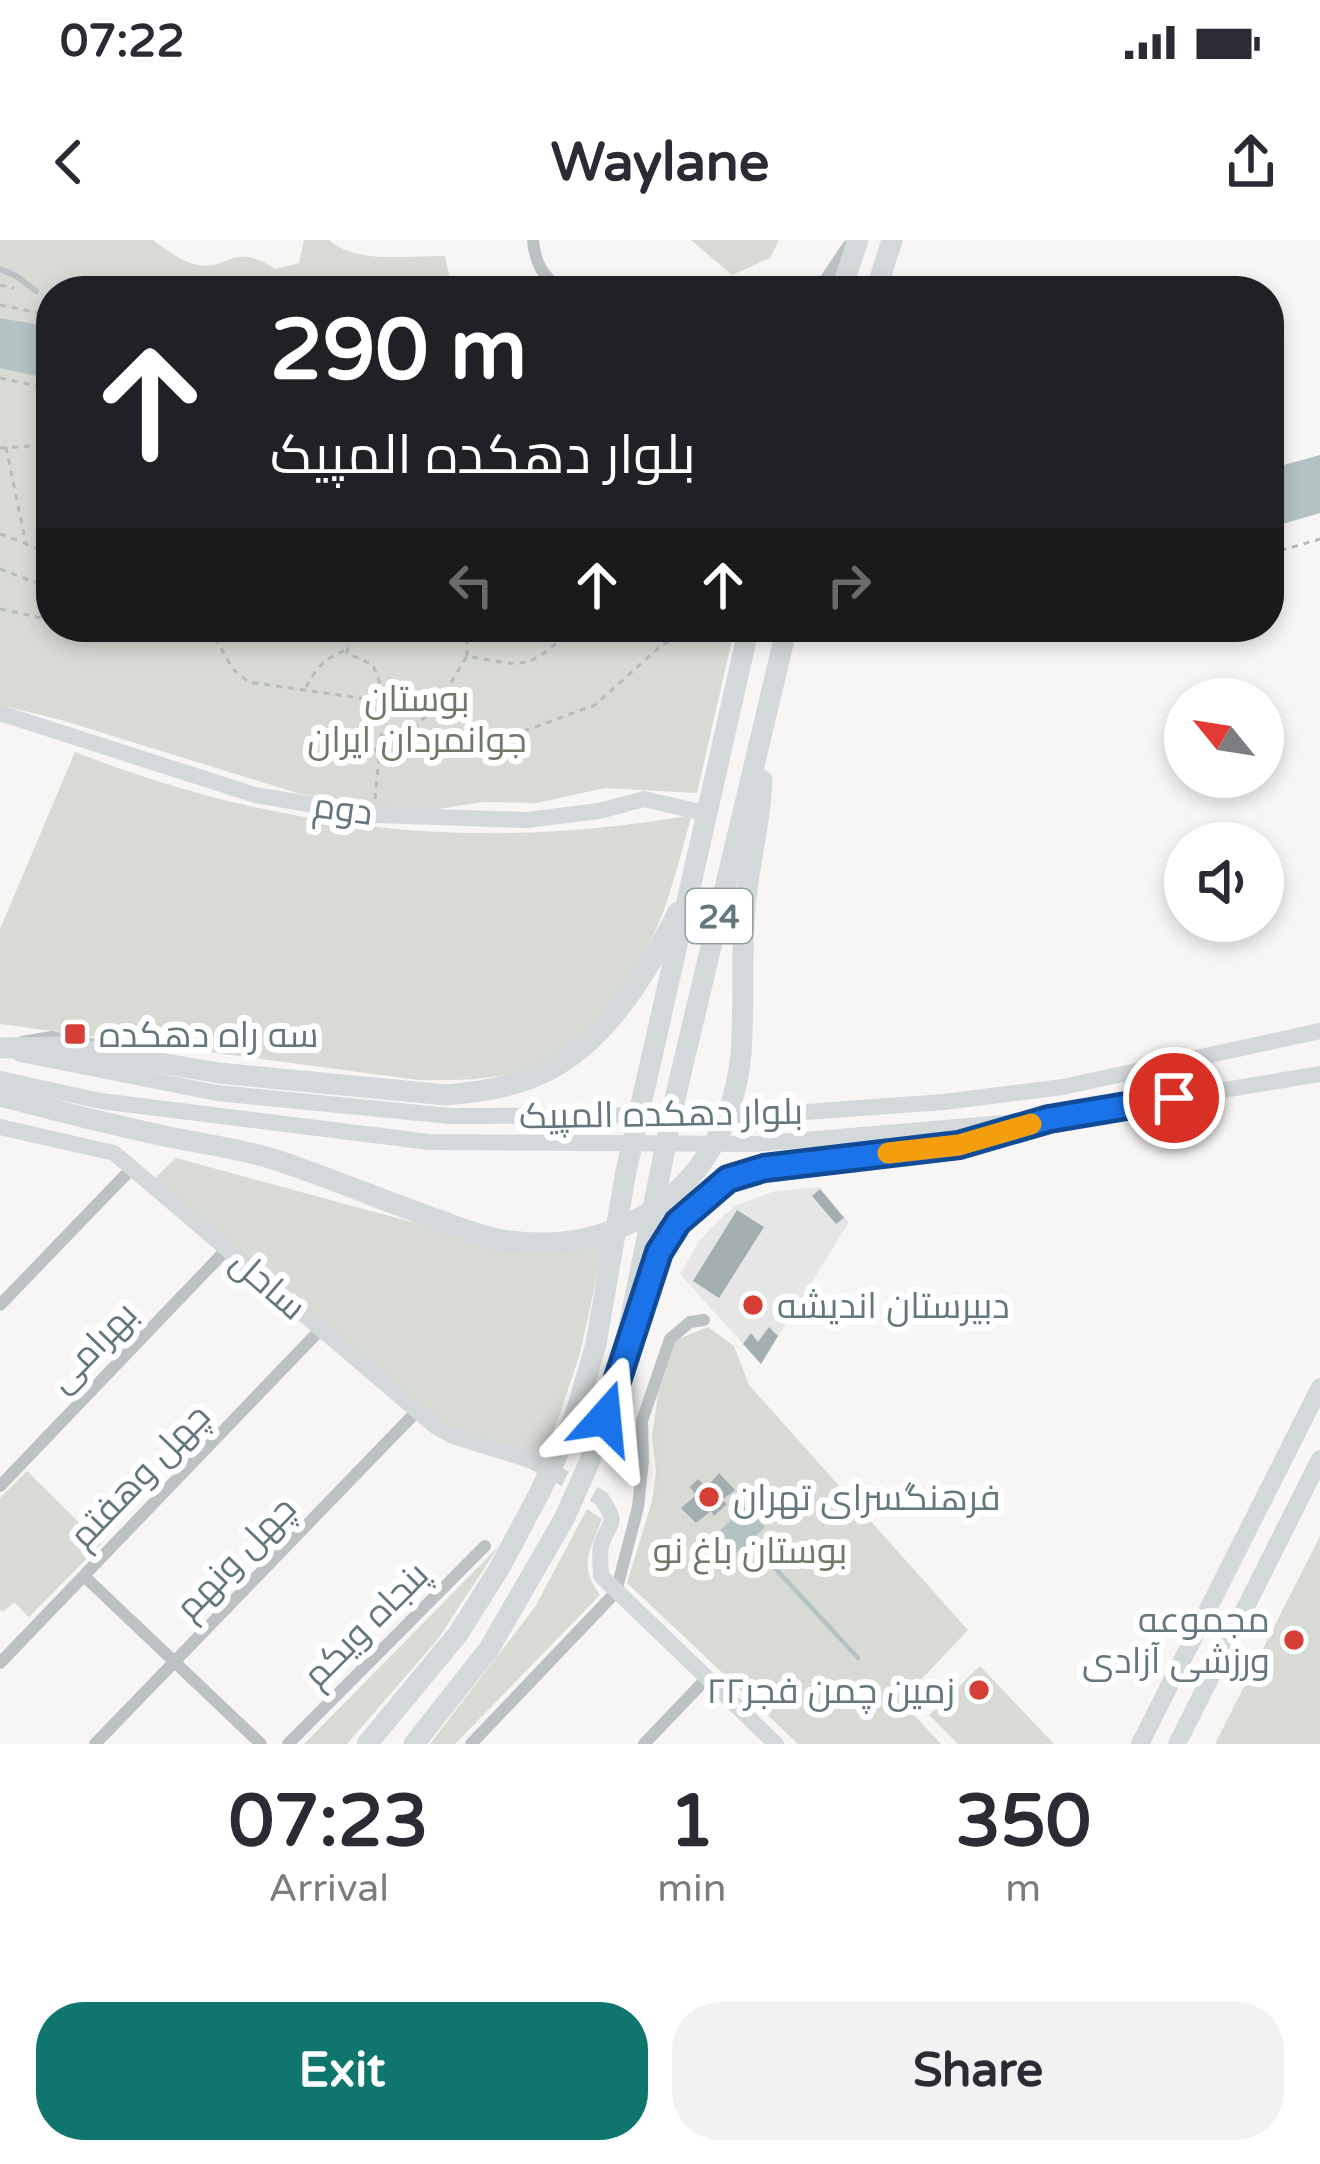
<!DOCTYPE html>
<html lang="en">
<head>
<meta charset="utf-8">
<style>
  :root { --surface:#fff; --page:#f2f2f3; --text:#2b2b33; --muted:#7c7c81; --accent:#0f766e }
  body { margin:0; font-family:"Varela Round",Cairo,sans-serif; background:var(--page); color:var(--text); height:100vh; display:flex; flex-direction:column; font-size:45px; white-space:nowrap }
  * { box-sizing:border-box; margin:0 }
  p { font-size:39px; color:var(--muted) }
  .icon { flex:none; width:66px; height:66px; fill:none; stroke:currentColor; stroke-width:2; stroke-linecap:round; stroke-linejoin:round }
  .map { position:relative; height:1504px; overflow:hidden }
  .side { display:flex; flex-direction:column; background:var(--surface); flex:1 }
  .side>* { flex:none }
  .top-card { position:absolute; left:36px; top:36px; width:1248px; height:366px; border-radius:48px; box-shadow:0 6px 18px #0003; background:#202124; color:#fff; overflow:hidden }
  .needle { width:78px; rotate:300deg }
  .fabs { position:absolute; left:1164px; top:438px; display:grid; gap:24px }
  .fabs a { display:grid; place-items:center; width:120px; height:120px; border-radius:50%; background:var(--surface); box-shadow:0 6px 18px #0003; font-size:60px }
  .pin { position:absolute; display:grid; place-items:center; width:102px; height:102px; color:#fff; margin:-51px; border:6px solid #fff; border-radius:50%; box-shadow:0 3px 12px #0007 }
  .me { position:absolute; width:132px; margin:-66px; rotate:18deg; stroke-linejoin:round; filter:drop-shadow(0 0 9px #0008) }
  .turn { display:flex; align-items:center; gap:42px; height:252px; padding:0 36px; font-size:54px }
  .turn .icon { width:156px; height:156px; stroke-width:2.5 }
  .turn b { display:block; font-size:84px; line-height:102px }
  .lanes { display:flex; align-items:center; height:114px; padding:0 36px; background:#0003; justify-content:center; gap:60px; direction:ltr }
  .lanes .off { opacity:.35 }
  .eta { display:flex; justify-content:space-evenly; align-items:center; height:204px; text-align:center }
  .eta b { font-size:72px; font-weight:800; line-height:84px }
  .button { display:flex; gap:24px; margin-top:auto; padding:24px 36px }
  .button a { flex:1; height:138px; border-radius:48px; background:var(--accent); color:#fff; font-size:48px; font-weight:800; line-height:138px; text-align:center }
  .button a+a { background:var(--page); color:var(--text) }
  .status { display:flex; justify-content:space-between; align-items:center; height:84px; padding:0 60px; background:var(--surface); direction:ltr }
  .status svg { height:33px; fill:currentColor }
  header { display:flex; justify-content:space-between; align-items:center; height:156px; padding:0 36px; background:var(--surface); font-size:54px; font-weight:800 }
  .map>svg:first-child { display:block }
  .built { fill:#e5e6e5 }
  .green { fill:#d8dbd4 }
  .water { fill:#b3c3c3 }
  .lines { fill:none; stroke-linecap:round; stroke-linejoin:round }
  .stream { stroke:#b3c3c3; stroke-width:4.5 }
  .building { fill:#a3aeb1 }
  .secondary-tunnel { stroke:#d2d6d6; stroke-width:16; stroke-dasharray:16 8; stroke-linecap:butt }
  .path { stroke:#b7bbbd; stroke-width:3; stroke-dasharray:6 6; stroke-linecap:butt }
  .lane { stroke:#bcc2c4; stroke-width:6 }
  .street { stroke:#bcc2c4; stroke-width:12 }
  .secondary { stroke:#d3d9da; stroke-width:16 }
  .primary { stroke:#d3d9da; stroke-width:18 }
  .highway { stroke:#d3d9da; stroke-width:21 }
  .route-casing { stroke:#114b97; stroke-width:30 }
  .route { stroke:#1a73e8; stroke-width:21 }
  .slow { stroke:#f59e0b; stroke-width:21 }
  .poi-dot { fill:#d53f36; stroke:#fff; stroke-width:4.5 }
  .labels { text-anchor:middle; stroke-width:12; stroke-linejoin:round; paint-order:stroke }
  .shield { fill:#fff; stroke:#92a0a4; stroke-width:3 }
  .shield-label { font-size:33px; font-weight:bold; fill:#64777d }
  .park-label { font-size:36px; fill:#6e7a67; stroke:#fff }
  .street-label { font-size:36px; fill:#64777d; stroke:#fff }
  .poi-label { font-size:36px; fill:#64777d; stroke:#fff; text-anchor:start }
</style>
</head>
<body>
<div class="status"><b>07:22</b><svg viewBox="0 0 49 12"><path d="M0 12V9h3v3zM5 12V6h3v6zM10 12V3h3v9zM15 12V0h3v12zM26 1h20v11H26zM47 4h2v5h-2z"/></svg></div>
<header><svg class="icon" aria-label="back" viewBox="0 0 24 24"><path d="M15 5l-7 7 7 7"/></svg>Waylane<svg class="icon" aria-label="share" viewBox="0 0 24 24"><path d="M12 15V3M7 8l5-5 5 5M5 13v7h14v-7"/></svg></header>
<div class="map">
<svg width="1320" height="1504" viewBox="0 0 1320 1504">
  <rect width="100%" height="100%" fill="#f7f6f4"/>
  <path class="built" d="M819,947L849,982L761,1124L680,1034L700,1000L723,976L737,965L775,951Z"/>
  <path class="green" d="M0,0H153C166,10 182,22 198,25C229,31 231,0 275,29L299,23L304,0H329C357,25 409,15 445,16L450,40L473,51H51V387H735L697,553L605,548L537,563L482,562L420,572L368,568L297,553L61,480L0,465Z
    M691,0H779L770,18L732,35Z
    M75,512C277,591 477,613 692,575C683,605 676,635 666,664C649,715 596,801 546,823C506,840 460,841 418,840L0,784V689Z
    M176,918L518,1011L569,1012L604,1004L580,1114L545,1217L441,1184L155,938Z
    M708,1087L734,1106L749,1145L968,1390L901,1461L941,1504H798L627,1343L652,1261L656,1232L652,1196L658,1154L676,1100Z
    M27,1231L101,1304L29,1377L14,1362L3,1372L0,1369V1258Z
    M587,1269L602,1279C590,1310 578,1326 600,1355L455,1504H430L535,1367Z
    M1320,1296V1504H1215Z
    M499,1306L438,1399L347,1504H304Z
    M980,1426L1054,1504H958L929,1475Z"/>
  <path class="water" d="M0,78L51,87V139L0,128Z
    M1320,215V273L1269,288V229Z
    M746,1266L765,1287L745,1307L734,1314L716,1294Z"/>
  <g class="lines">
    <path class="stream" d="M751,1302L858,1418"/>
  </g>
  <path class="building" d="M820,949L844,978L836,984L812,956Z
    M737,970L764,987L719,1058L693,1041Z
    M769,1087L778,1096L761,1124L743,1104L751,1093L758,1102Z
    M719,1233L735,1250L722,1260L727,1264L714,1276L711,1271L696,1283L681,1268L696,1255L690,1247L698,1239L707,1247Z"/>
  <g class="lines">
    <path class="secondary-tunnel" d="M530,1220L601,1258"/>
    <path class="path" d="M0,45L14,48
      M0,65L51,75
      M0,138L51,149
      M6,207L26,304L51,314
      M0,208L51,205
      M0,294L25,303
      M1269,314L1320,299
      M0,329L51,348
      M0,369L51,380
      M86,387L97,389L99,387
      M168,387L199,400L215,398L219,387
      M215,398L233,429L248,442L387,462L373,425L347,413L350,387
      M467,416V392L507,387
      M306,447C317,427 324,419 346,410
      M378,513L365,496L408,494L438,464L467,416C524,426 526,432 571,390L643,392L654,387
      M375,559L379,515L417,516L489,504L595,465L663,404L712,387"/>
    <path class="lane" d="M0,29L16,36L36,51
      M21,799L51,794L156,813"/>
    <path class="street" d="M533,0C535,24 543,36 562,51
      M818,51L848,6
      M0,1065L133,927
      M0,1246L228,1008
      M84,1336L261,1504
      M0,1423L321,1089
      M95,1504L417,1171
      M288,1504L485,1306
      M471,1504L616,1352L638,1267L643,1221L642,1181L670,1099L690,1082L704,1080
      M644,1504L707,1438"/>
    <path class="secondary" d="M0,473L255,555L374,575L527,580L599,571L644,559L696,571
      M20,814L217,853L450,876L763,875L944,862L1063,847L1320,791
      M0,839L101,861L430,902L756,904L1050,879L1320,834
      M0,887L114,913L435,1186L453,1196L530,1220
      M601,1258C620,1286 609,1280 601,1305C599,1315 601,1327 601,1336L776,1504"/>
    <path class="primary" d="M1140,1504L1320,1147
      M1177,1504L1320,1219"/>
    <path class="highway" d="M841,51L858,0
      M876,51L892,0
      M0,808L66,807L219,833L446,855C480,852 516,847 547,831C608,800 648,731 678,672
      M0,856C56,871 112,885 169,897C204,904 242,909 276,920C331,938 384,961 439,980C461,988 485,998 509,1001C632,1017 730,937 741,813C745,761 740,709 746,658C750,618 761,580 762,540
      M649,1040L659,1012L678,982L728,939L764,928L959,905L1050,879
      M367,1504L458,1394L499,1329L540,1252L575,1176L596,1104L626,931L749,387
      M414,1504L489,1409L564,1279L589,1223L620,1132L676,854L787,387"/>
  </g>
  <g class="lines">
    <defs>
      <path id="route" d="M605,1178L659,1012L678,982L728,939L764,928L959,905L1049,879L1174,858"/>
    </defs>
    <use href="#route" class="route-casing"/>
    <use href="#route" class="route"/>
    <path class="slow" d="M888,913L959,905L1031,884"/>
  </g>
  <g class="poi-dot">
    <rect x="63" y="782" width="24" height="24" rx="6"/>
    <circle cx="753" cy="1065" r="12"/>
    <circle cx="709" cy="1257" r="12"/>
    <circle cx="1294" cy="1400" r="12"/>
    <circle cx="979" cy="1450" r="12"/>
  </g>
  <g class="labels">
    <rect class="shield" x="686" y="649" width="66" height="54" rx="9"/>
    <g class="shield-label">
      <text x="719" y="688">24</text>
    </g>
    <g class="park-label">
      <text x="417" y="471">بوستان<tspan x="417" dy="41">جوانمردان ایران</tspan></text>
      <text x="750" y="1323">بوستان باغ نو</text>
    </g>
    <g class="street-label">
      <text transform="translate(343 568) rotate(8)" y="13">دوم</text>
      <text transform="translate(661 873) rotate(-1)" y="13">بلوار دهکده المپیک</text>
      <text transform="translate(269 1044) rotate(41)" y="13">ساحل</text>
      <text transform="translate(92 1106) rotate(-46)" y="13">بهرامی</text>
      <text transform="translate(139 1235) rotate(-46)" y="13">چهل وهفتم</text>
      <text transform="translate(235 1317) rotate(-46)" y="13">چهل ونهم</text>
      <text transform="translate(365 1384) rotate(-45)" y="13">پنجاه ویکم</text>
    </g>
    <g class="poi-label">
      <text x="99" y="807">سه راه دهکده</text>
      <text x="777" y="1078">دبیرستان اندیشه</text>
      <text x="733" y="1270">فرهنگسرای تهران</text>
      <text x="1270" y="1392" text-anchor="end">مجموعه<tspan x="1270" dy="41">ورزشی آزادی</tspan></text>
      <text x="955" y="1463" text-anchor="end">زمین چمن فجر۲۲</text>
    </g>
  </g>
</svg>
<div class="fabs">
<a><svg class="needle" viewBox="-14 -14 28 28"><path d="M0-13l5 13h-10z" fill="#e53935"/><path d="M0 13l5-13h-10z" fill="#7c7c81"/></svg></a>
<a><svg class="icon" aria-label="sound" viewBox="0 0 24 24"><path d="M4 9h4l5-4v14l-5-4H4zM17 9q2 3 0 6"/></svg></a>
</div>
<div class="pin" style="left:1174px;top:858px;background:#d93025"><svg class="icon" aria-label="arrive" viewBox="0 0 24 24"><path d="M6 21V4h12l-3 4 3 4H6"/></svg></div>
<svg class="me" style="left:605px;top:1178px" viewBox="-20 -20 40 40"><path d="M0-17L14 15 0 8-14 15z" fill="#1a73e8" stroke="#fff" stroke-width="4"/></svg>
<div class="top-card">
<div class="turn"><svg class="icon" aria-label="ahead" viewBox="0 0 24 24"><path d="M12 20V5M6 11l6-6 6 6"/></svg><div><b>290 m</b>بلوار دهکده المپیک</div></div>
<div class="lanes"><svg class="icon off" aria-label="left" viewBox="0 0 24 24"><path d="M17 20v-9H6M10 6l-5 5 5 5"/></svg><svg class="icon" aria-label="ahead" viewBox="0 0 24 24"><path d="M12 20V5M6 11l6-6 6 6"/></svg><svg class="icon" aria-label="ahead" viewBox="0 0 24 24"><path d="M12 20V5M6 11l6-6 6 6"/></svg><svg class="icon off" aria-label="right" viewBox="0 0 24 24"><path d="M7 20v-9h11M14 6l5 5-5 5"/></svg></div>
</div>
</div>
<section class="side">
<div class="eta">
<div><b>07:23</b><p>Arrival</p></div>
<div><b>1</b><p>min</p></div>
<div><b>350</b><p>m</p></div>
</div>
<div class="button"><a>Exit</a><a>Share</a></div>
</section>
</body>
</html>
